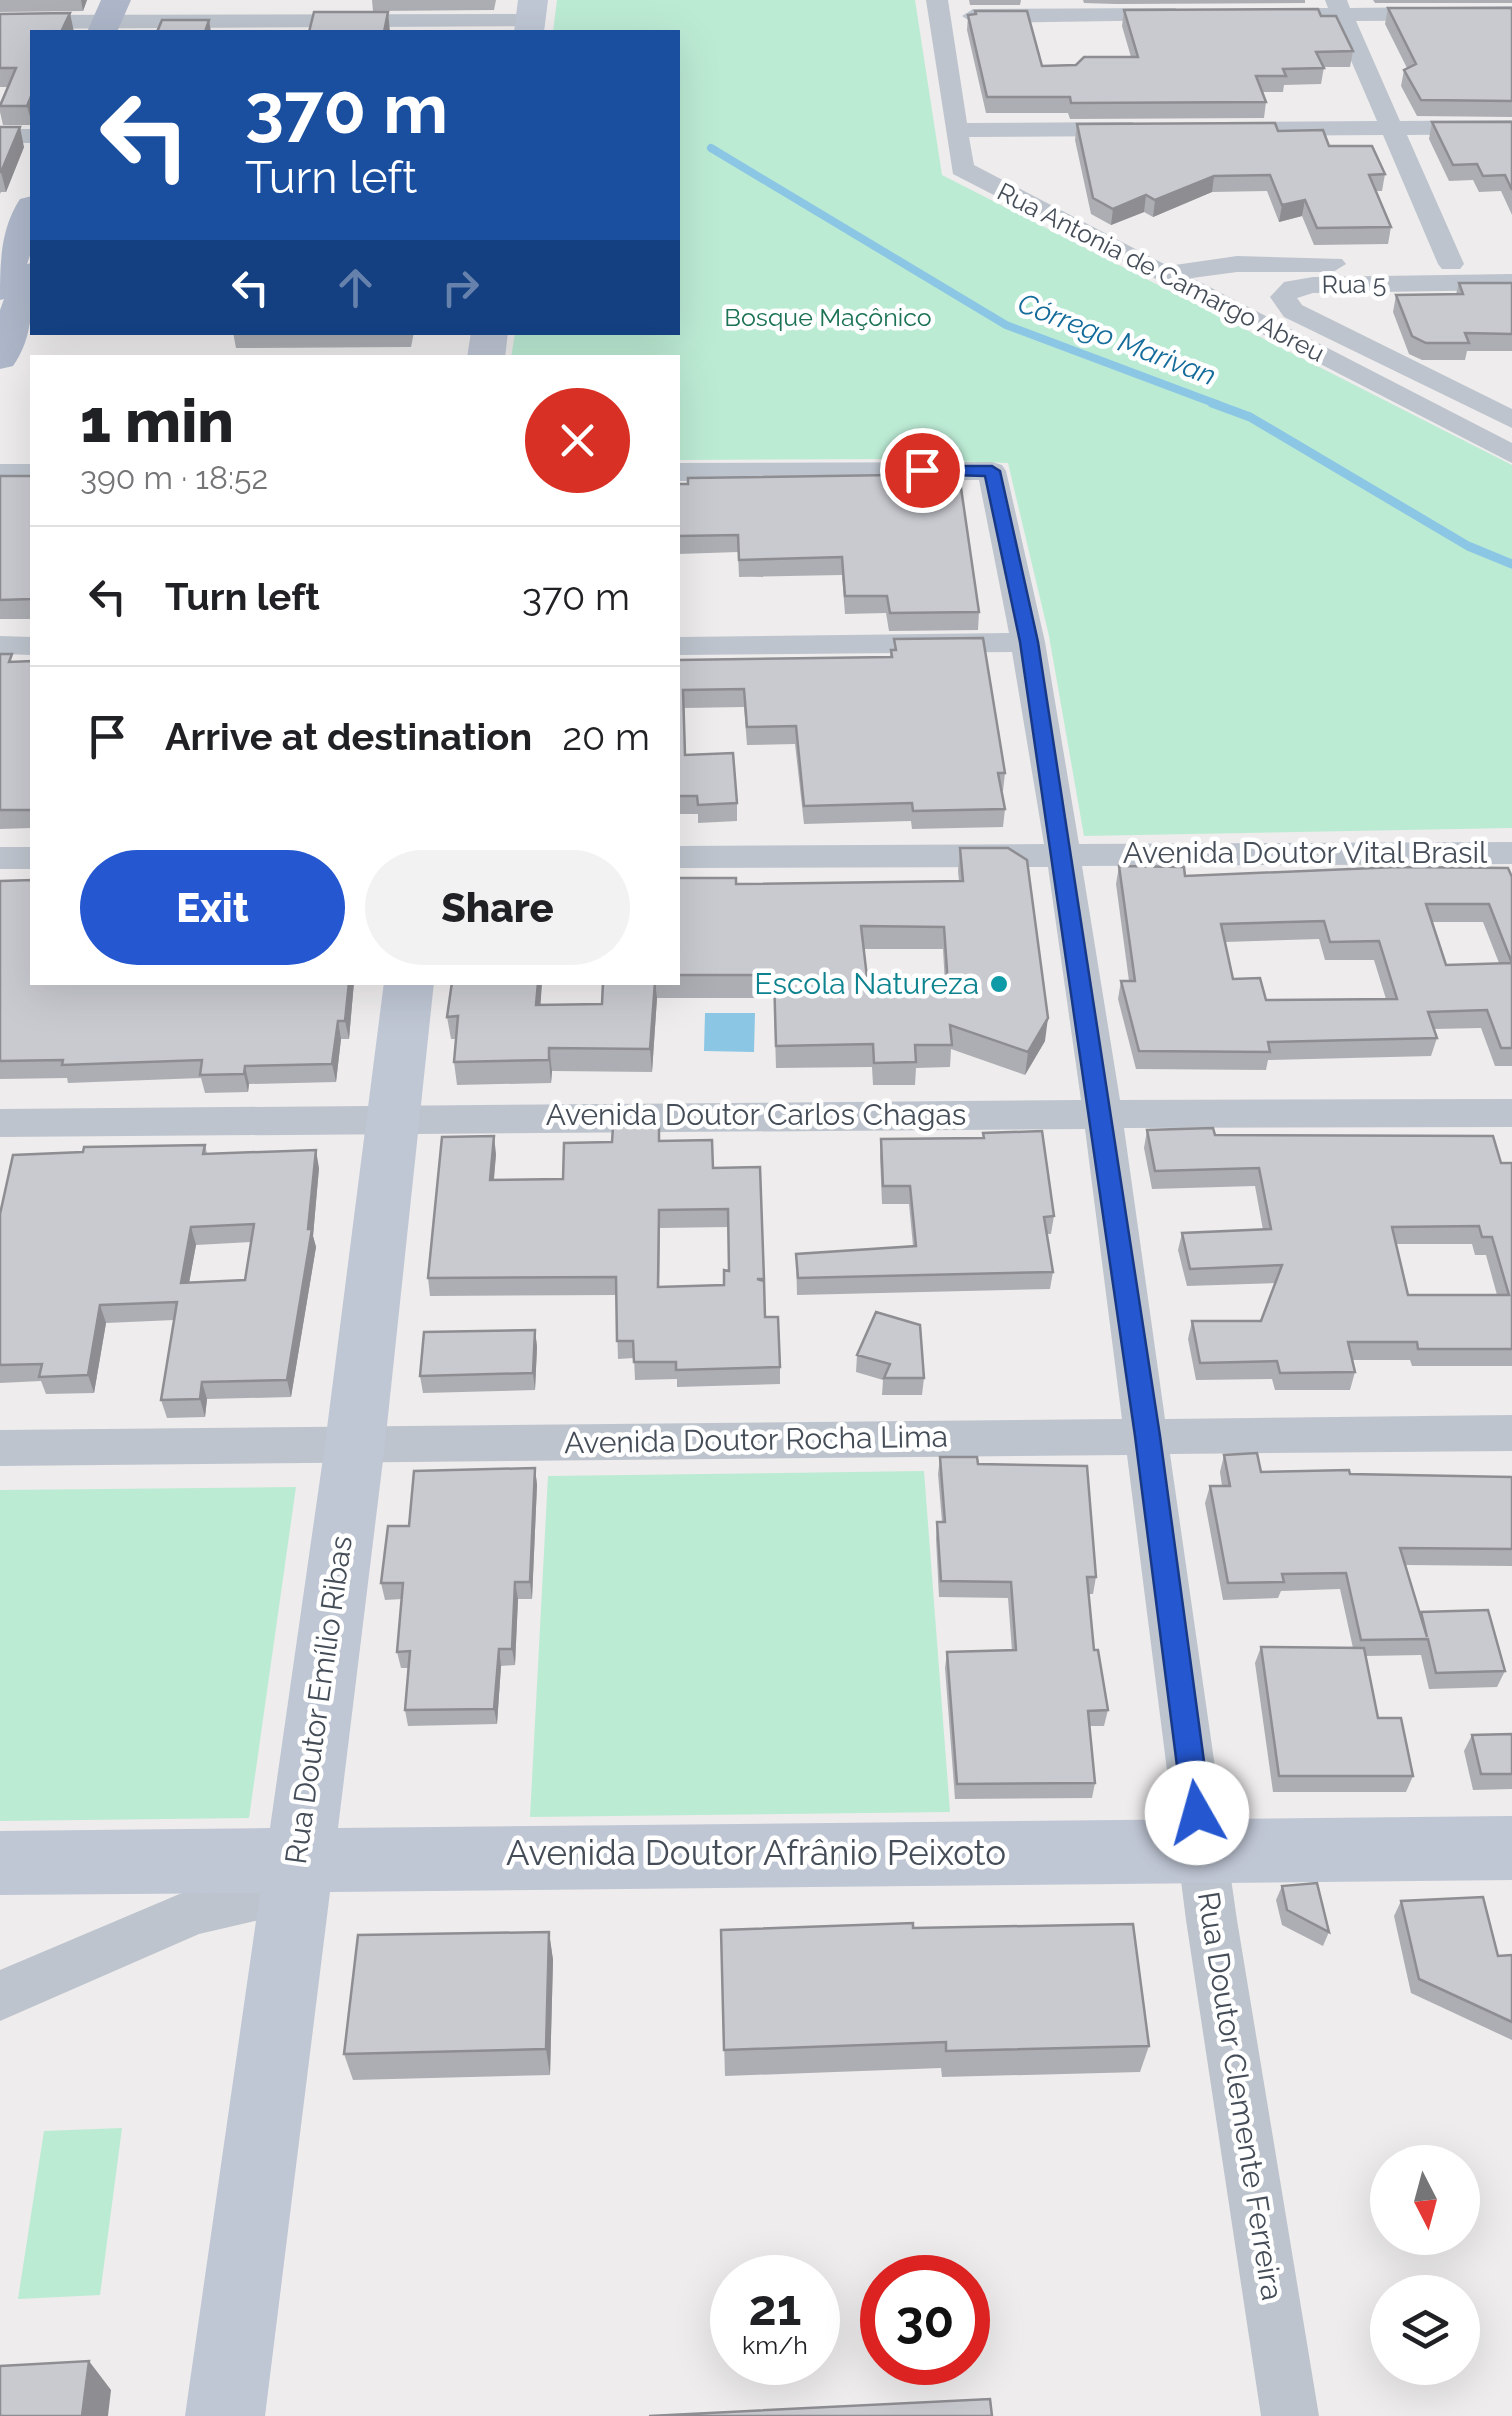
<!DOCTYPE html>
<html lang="en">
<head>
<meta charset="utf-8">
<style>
  :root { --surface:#fff; --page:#f2f2f2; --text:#202124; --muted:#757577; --line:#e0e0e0; --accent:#2457d0 }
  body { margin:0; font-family:Raleway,sans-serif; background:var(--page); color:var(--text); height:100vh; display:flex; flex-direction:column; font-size:38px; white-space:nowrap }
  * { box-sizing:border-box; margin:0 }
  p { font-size:32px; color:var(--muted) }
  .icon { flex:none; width:55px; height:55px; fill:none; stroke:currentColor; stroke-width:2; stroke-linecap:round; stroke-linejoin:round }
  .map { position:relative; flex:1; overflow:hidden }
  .side { position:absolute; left:30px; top:355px; width:650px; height:630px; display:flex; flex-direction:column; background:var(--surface); border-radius:0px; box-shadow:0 10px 40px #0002 }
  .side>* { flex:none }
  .banner { position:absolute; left:30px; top:30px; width:650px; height:305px; border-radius:0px; box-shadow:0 10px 40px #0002; background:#1a4fa0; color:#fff; overflow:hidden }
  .needle { width:65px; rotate:174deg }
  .controls { position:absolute; left:1370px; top:2145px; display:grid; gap:20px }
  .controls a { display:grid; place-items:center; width:110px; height:110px; border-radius:50%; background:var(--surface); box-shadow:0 10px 40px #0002; font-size:50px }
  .speed { position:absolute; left:710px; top:2255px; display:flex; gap:20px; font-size:50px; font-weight:700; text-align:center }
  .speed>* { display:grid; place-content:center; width:130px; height:130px; border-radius:50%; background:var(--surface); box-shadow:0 10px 40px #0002; line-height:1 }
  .speed small { font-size:25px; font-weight:400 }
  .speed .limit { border:15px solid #d22; background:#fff; color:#111 }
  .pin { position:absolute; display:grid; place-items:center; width:85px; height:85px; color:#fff; margin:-42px; border:5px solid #fff; border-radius:50%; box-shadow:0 2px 10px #0007 }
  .me { position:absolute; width:110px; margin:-55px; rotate:353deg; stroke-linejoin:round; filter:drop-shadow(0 0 8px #0008) }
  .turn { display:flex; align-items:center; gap:35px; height:210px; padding:0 50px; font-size:45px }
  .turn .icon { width:130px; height:130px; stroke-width:2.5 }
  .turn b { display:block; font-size:70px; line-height:85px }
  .lanes { display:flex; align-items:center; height:95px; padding:0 50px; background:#0003; justify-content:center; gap:50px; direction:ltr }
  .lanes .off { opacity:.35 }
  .round { display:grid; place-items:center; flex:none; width:105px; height:105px; border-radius:52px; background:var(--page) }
  .headline { display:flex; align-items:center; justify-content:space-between; height:170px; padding:0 50px }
  h1 { font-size:60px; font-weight:800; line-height:75px }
  .cta { display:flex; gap:20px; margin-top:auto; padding:20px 50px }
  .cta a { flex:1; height:115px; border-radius:60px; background:var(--accent); color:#fff; font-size:40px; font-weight:800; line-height:115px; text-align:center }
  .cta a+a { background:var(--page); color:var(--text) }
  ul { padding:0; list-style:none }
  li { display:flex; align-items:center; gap:30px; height:140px; padding:0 50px; border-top:2px solid var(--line) }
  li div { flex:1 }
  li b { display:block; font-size:38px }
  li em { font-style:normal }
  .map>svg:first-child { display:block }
  .green { fill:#bcebd4 }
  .water { fill:#8bc6e5 }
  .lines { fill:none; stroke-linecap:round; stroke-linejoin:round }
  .stream-far1 { stroke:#8bc6e5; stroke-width:8 }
  .stream { stroke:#8bc6e5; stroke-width:9 }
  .street { fill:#bdc4cd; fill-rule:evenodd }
  .secondary { fill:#bfc6d4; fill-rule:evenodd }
  .primary { fill:#adb7c9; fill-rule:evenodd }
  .wall { fill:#adaeb3; fill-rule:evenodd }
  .shaded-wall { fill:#8d8d92 }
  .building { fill:#c9cad0; stroke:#8d8d92; stroke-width:2.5; fill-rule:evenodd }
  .route { fill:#2457d0; stroke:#173987; stroke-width:2.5 }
  .culture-dot { fill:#0f9aa8; stroke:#fff; stroke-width:4 }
  .labels { text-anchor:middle; stroke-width:9; stroke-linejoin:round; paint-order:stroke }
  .far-street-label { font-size:25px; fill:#454d58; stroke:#fff }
  .far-park-label { font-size:25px; fill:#1c7354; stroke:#fff }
  .far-water-label { font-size:28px; font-style:italic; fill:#156c9b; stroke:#fff }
  .street-label { font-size:30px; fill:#454d58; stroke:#fff }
  .culture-label { font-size:30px; fill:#0d838f; stroke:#fff; text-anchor:end }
  .near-street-label { font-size:35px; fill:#454d58; stroke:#fff }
</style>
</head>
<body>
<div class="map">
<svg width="1512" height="2416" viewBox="0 0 1512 2416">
  <rect width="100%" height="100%" fill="#eeecec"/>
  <path class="green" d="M557,0H915L942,175L1512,465V828L1084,836L1049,636L1008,463L887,459L678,460V358H511L515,333L678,332V32H553Z
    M924,1471L950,1812L530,1817L548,1476Z
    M296,1487L249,1818L0,1821V1490Z
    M122,2128L100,2295L18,2299L44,2131Z"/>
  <path class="water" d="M705,1013H755L754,1052L704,1051Z"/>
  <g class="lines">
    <path class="stream-far1" d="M711,148L1006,325L1219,405"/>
    <path class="stream" d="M1212,403L1250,417L1468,546L1512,564"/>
    <path class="street" d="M926,0H948L967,123L1132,122L1144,129L1132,136L969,137L974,165L1168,266L1237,256L1342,259L1346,264L1333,272H1237L1192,278L1512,443V463L953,174Z
      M1325,0H1347L1350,8L1512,6V20L1356,21L1400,121L1512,120V134L1407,135L1464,264L1460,269H1442L1438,264L1383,135L1225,136L1213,129L1225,122L1377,121L1334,21L1268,22L1257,15L1268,8H1328Z
      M1175,8L1186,15L1183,20L973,23L962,16L973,9Z
      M531,14L539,16L542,21L539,26L0,29V15Z
      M0,129H32V143H0Z
      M1512,274V290L1313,293L1297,298L1302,305L1512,409V428L1284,317L1270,297L1284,282L1313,277Z
      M992,462L1002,465L1006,471L1045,642L1079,844L1512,842V864L1082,866L1120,1100L1512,1099V1127L1124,1128L1165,1419L1512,1415V1451L1170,1454L1237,1920L1319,2416H1261L1186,1920L1127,1455L0,1466V1430L1122,1419L1085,1129L0,1137V1109L1081,1100L1048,867L678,868V846L1044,844L1012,652L678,655V637L1009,633L979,480L678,481V463Z
      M0,464H32V482H0Z
      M0,636L32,637V655L0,654Z
      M0,847H32V869H0Z
      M293,1867L311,1874L318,1891L311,1908L199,1934L0,2021V1970L196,1887Z"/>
    <path class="secondary" d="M518,0H548L544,32H514Z
      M471,332H508L505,358H467Z
      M384,982H434L385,1444L338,1828L1512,1816V1880L330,1892L265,2416H185L260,1893L0,1895V1831L270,1828L325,1444Z"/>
    <path class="primary" d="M101,0H131L117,32H87Z
      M32,196V250L27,264L32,263C32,300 35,335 13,366L0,369V310L4,299L0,300C0,263 0,230 20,199Z"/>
  </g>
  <path class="wall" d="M0,0H87L83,11L0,12Z
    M372,0H496L494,10L373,11Z
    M969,0H1021L1020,5H970Z
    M1083,0H1305V3L1116,4L1084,3Z
    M1373,0H1512V3H1375Z
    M1388,8H1512V117L1417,116L1401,86L1404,70L1407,68L1385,24Z
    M1124,10L1321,16L1353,51L1350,67H1324L1321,84L1284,85L1283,92H1263L1266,102L1264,118L1070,119L1068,113H986L967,30L968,15L1042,66L1076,65L1131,57L1122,26Z
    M70,13L32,125H3L0,112V103L7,87H0V14Z
    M1432,122H1512V215L1501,191L1479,192L1473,180L1449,181L1429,139Z
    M1077,124L1278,131L1329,146L1385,174L1382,191H1376L1391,227L1388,244L1314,245L1302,216L1279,222L1267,191L1212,192L1153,217L1144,212L1111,225L1091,214L1075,140Z
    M0,127L24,147L6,192H1L0,194Z
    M1459,283H1512V351H1467L1465,360H1422L1409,354L1393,312L1396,295L1456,294Z
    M92,332H183V334Z
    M233,332H414L411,347L236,348Z
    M0,476H32V619H0Z
    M678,484L979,612L978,630L889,631L886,613L845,614L842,575L739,577L738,552L678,554Z
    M894,639L1005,773L1003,791H1001L1005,809L1003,827L912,829L911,821L804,824L795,744L747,745L744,707L684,708L685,755L737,803V821L698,823V814H678V660L890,657L891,650H894Z
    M0,654L14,662L32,661V828L0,829Z
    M960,848L1045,1041L1025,1075L951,1049L950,1067L916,1068L915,1085H873L872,1067L776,1068L774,998H657L652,1072L552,1071L551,1083L457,1085L454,1062L456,1039H451L447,1017L452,982H542L540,1005L602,1004L603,982H678V878L736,884L959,881L958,871ZM864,949H943L945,985L868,986Z
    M1119,866L1185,876L1512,877V1066H1495L1481,1028L1434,1029L1437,1038L1431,1056L1268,1060L1266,1070L1136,1069L1118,999L1121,981H1129L1116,884ZM1432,922H1483L1499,963L1446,965ZM1319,939L1325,960H1374L1386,999L1266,1000L1233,979L1225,942Z
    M0,881L32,982H354L349,1039H341L336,1082L249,1084L248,1092L205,1093L201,1078L68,1083L67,1078L0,1079Z
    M659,1126L660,1141L713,1168L760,1167L765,1317L780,1367V1384L677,1387V1379L635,1380L634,1358L618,1359L616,1295L430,1296L428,1278L496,1154L494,1180L563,1179ZM728,1227L729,1271L724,1285L659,1287L660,1228Z
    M1147,1130L1501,1163H1512V1366H1412L1410,1360H1352L1355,1372L1350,1390H1275L1272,1379L1196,1380L1188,1339L1192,1321H1261L1276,1283L1187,1286L1178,1250L1182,1233L1263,1230L1255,1186L1152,1189L1144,1148ZM1396,1244H1472L1475,1255H1486L1497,1295H1408Z
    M983,1133L1054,1216L1051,1234H1047L1053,1272L1050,1289L797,1295L796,1254L913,1246L909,1204H882L880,1157L881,1139L983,1138Z
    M205,1145L207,1153L319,1168L313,1236L316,1247L291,1397L207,1399L205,1417L167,1418L161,1400L174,1320L106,1323L94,1393L46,1394L41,1381L0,1383V1214L83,1152ZM251,1242L245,1280L189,1282L196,1245Z
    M876,1312L924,1378L922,1395H882L883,1380L856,1372L857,1355Z
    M535,1330L537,1347L535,1390L423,1393L420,1376Z
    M1224,1455L1261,1472L1512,1477V1566L1406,1565L1420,1614L1505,1671L1497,1687L1429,1689L1421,1655L1366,1656L1378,1718L1413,1776L1406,1792H1273L1255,1663L1261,1647L1353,1648L1340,1589L1281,1591L1278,1598L1223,1600L1205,1503L1210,1486H1222L1220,1472Z
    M940,1457L978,1464L1096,1577L1093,1594H1088L1094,1650L1108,1710L1104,1726H1090L1095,1783L1092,1798L955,1799L945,1668L947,1652L1012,1651L1008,1598L939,1597L936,1539L937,1522H942L938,1474Z
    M535,1468L537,1485L532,1599H518L515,1665L501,1666L497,1724L408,1726L405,1710L408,1668H401L397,1652L402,1599L385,1600L381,1583L409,1526Z
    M1512,1734V1789L1473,1790L1464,1751L1472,1735Z
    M1282,1886L1329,1932L1323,1946L1282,1925L1276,1900Z
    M1401,1901L1498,1956L1512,1955V2040L1411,1993L1394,1916Z
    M913,1928L1149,2046L1140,2072L942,2077L941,2068L725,2076L721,1930Z
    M549,1932L553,1960L550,2075L353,2080L344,2054Z"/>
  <path class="shaded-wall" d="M81,0H87L83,11Z
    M388,12L390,32H384Z
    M70,13L74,32H61Z
    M209,20L211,32H205Z
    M32,94V125L27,106Z
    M20,127L24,147L6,192L1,172Z
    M1214,176L1212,192L1153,217L1155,200Z
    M1146,195L1144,212L1111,225L1113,209Z
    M1305,200L1302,216L1279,222L1282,205Z
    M349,982H354L349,1039L345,1021Z
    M538,982H542L539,1028L536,1005Z
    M655,982L657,998L652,1072L650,1049Z
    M1048,1018L1045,1041L1025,1075L1028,1052Z
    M338,1021L341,1039L336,1082L332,1064Z
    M549,1048L552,1071L551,1083L549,1060Z
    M245,1066L249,1084L248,1092L244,1074Z
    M494,1136L496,1154L492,1198L490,1180Z
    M316,1150L319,1168L313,1236L316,1247L291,1397L287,1380L308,1229Z
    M191,1227L196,1245L186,1300L181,1283Z
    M100,1305L106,1323L94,1393L88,1375Z
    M535,1330L537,1347L535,1390L533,1373Z
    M202,1382L207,1399L205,1417L200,1399Z
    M535,1468L537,1485L532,1599L530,1582Z
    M515,1582L518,1599L515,1665L512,1649Z
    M499,1649L501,1666L497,1724L494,1709Z
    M549,1932L553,1960L550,2075L546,2049Z
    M89,2361L111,2390L108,2416H82Z"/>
  <path class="building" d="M1388,8H1512V101L1421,100L1404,70L1416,64Z
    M1318,9L1321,16H1336L1353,51L1316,52L1324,68L1283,69L1286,76H1256L1266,102L1071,103L1070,97H987L968,15L976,14L975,11H1027L1042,66L1076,65L1084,57H1138L1124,10Z
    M314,12H388L384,32H309Z
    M70,13L61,32H32V94L27,106H0L16,68H0V14Z
    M162,20H209L205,32H157Z
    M1432,122H1512V190L1505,175L1483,176L1477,164L1453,165Z
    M1275,123L1278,131L1323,130L1329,146H1372L1385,174L1369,175L1391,227L1317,228L1305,200L1282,205L1270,175L1214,176L1155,200L1146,195L1113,209L1093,198L1077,124Z
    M0,127H20L1,172H0Z
    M1459,283H1512V334L1465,333L1469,343H1426L1412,336L1396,295L1463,294Z
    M959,474L979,612L890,613L887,596H845L842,557L739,560L738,535L678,536V484H688V478Z
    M0,476H32V599L0,600Z
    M983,638L1005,773H998L1005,809L913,811L912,803L804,806L796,726L747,727L744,689L683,690L685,755L733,753L737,803L698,805L697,796H678V660L892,657L891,650H896L894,639Z
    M0,654H12L9,662L32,661V810H0Z
    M960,848H1008L1027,860L1048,1018L1028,1052L950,1025L952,1045H915L916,1062L874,1063L873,1044L776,1046L774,975H678V878H736V884L963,881ZM861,926L944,927L948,985L868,986Z
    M1119,866L1184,867L1185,876L1397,867L1508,868L1512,877V1048H1501L1487,1010L1428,1012L1437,1038L1268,1042L1270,1052L1139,1051L1121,981H1135ZM1426,904H1489L1512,963L1446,965ZM1324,921L1330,942L1379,941L1397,999L1266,1000L1260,978L1233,979L1221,924Z
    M32,880V982H349L345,1021H338L332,1064L245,1066L244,1074L200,1075L202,1060L62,1065L63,1060L0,1061V881Z
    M452,982H538L536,1005L602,1004L603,982H655L650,1049L549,1048V1060L454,1062L458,1016L447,1017Z
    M659,1126V1141L712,1140L713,1168L760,1167L764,1279H757L764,1281L765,1317H778L780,1367L676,1370V1362H634L633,1341H617L616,1277L428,1278L442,1137L494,1136L490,1180L563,1179L564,1143L612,1142L613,1127ZM728,1209L729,1271L724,1270V1285L658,1287L659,1210Z
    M1213,1128L1215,1135L1493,1136L1501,1163H1512V1349H1418L1417,1342H1348L1355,1372L1280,1373L1277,1361L1200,1363L1192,1321H1261L1282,1265L1190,1269L1182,1233L1271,1229L1259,1168L1155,1171L1147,1130ZM1479,1226L1482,1237H1492L1509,1295H1408L1392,1227Z
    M1042,1131L1054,1216L1044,1217L1053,1272L798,1278L796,1254L916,1246L910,1186H883L881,1139L984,1138L983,1133Z
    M205,1145L203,1154L316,1150L308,1229H312L287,1380L202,1382L200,1399L161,1400L177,1302L100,1305L88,1375L39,1377L42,1364L0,1365V1214L13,1155L83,1152L84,1147ZM254,1224L245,1280L181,1283L191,1227Z
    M876,1312L920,1325L924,1378H884L890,1364L857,1355Z
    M535,1330L533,1373L420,1376L424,1332Z
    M1257,1453L1261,1472L1349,1470L1350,1474L1512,1477V1549L1400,1548L1427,1637L1421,1612L1488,1610L1505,1671L1436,1673L1428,1639L1361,1640L1346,1573L1282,1574L1284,1582L1228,1583L1210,1486H1230L1224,1455Z
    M940,1457H977L978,1464L1087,1466L1096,1577H1087L1094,1650H1098L1108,1710L1088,1711L1095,1783L957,1784L947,1652L1016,1650L1011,1582L941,1581L937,1522H945Z
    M535,1468L530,1582H515L512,1649H499L494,1709L405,1710L410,1651L397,1652L403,1583H381L388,1526H409L414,1471Z
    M1261,1647L1364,1648L1378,1718H1401L1413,1776H1279Z
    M1512,1734V1774H1481L1472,1735Z
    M1317,1883L1329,1932L1287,1910L1282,1886Z
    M1483,1897L1498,1956L1512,1955V2022L1419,1979L1401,1901Z
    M913,1923V1928L1133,1924L1149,2046L946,2051V2042L724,2050L721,1930Z
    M549,1932L546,2049L344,2054L358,1935Z
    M89,2361L82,2416H0V2366Z
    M990,2399L992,2416H649Z"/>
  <path class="route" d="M922,466H992L1000,471L1038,642L1160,1436L1211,1813L1207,1822L1197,1826L1187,1822L1183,1813L1135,1436L1020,642L985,476L916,474V467Z"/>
  <circle class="culture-dot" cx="999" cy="984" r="10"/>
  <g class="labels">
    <g class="far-street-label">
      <text transform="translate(1161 272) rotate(27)" y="9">Rua Antonia de Camargo Abreu</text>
      <text transform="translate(1354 284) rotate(-1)" y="9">Rua 5</text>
    </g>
    <g class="far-park-label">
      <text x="828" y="326">Bosque Maçônico</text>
    </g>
    <g class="far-water-label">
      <text transform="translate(1117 339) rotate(21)" y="10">Córrego Marivan</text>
    </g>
    <g class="street-label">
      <text x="1305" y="863">Avenida Doutor Vital Brasil</text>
      <text x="756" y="1125">Avenida Doutor Carlos Chagas</text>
      <text transform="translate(756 1440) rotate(-1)" y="10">Avenida Doutor Rocha Lima</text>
      <text transform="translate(319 1700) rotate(-82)" y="10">Rua Doutor Emílio Ribas</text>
      <text transform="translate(1240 2096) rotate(81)" y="10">Rua Doutor Clemente Ferreira</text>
    </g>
    <g class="culture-label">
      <text x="979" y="994">Escola Natureza</text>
    </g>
    <g class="near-street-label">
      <text x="756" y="1865">Avenida Doutor Afrânio Peixoto</text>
    </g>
  </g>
</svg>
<div class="controls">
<a><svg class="needle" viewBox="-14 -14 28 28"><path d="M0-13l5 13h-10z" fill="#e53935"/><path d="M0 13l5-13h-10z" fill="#757577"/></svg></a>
<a><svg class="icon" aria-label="layers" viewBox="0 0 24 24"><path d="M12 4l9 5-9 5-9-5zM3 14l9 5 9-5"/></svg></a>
</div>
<div class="speed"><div>21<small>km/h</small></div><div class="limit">30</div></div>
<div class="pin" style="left:922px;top:470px;background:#d93025"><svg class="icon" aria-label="arrive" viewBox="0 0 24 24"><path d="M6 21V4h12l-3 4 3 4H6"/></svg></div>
<svg class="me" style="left:1197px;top:1813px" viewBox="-20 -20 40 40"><circle r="19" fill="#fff"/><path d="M0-13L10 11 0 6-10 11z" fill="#2457d0"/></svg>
<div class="banner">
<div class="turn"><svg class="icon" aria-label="left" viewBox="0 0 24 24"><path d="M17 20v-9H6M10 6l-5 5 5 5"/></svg><div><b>370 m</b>Turn left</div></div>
<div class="lanes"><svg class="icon" aria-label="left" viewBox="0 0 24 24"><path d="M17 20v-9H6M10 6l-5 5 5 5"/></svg><svg class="icon off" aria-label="ahead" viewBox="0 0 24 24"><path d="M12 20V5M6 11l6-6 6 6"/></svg><svg class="icon off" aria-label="right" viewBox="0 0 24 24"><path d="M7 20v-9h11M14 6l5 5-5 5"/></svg></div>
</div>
<section class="side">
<div class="headline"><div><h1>1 min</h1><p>390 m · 18:52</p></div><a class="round" style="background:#d93025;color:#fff"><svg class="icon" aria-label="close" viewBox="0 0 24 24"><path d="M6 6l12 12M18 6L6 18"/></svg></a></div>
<ul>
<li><svg class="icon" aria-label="left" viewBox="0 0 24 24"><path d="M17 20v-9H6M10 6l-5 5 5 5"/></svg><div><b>Turn left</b></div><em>370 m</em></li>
<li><svg class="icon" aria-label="arrive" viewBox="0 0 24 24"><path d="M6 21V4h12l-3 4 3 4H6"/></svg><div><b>Arrive at destination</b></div><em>20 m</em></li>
</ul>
<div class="cta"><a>Exit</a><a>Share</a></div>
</section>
</div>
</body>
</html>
